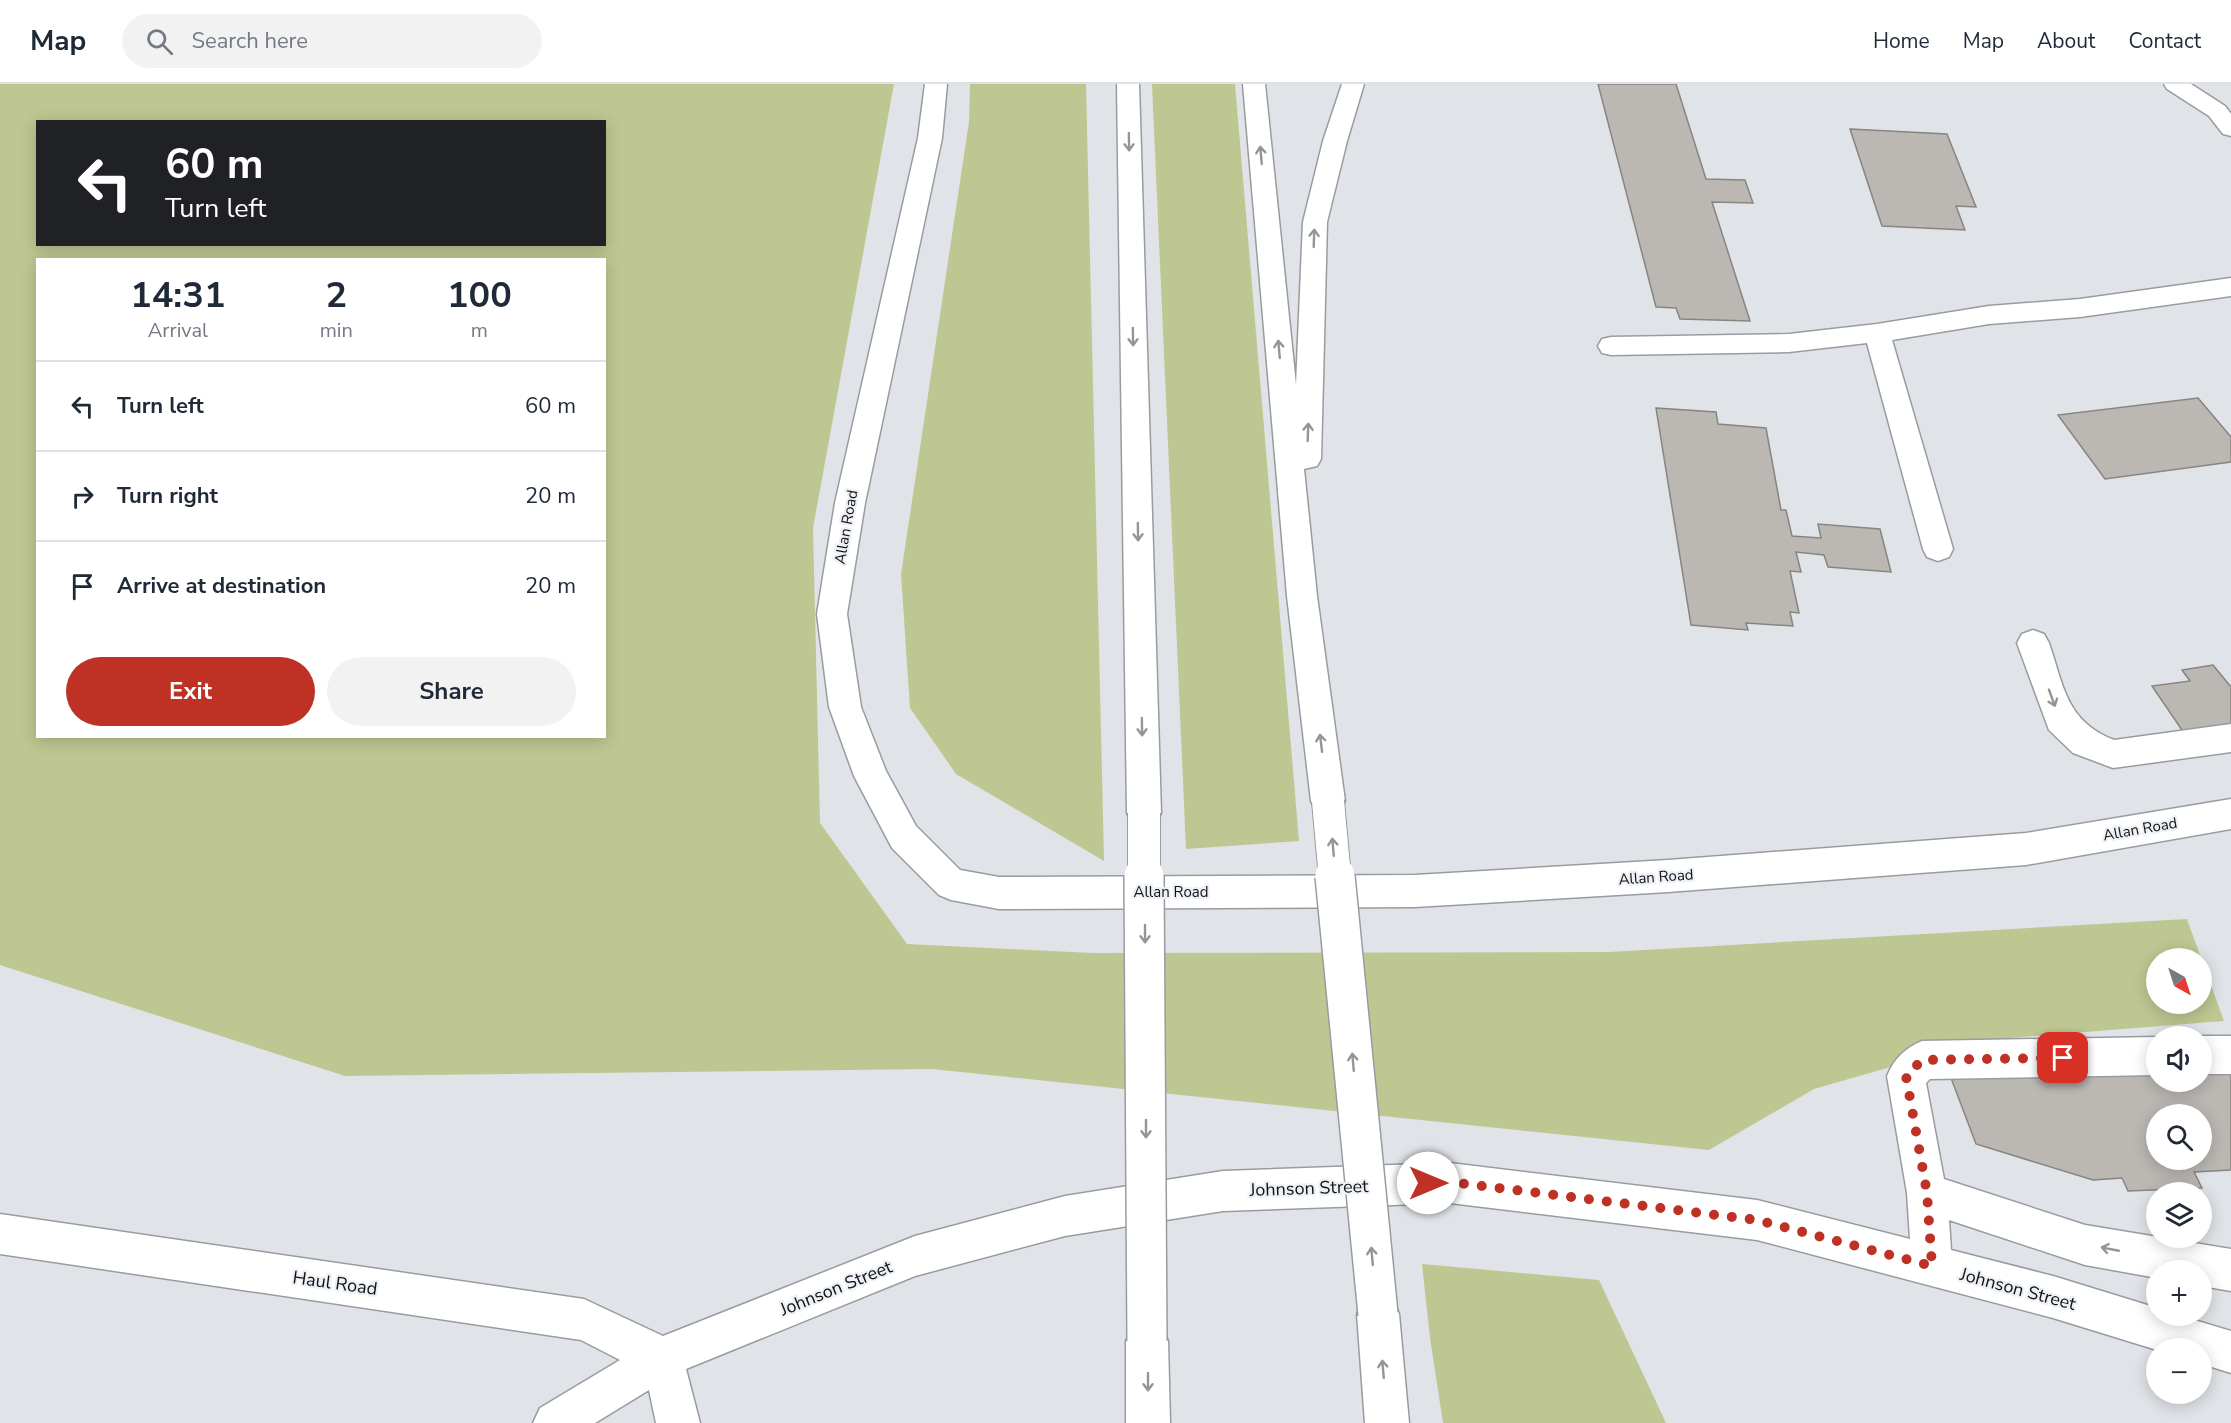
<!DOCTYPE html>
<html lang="en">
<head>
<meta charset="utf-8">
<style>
  :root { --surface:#fff; --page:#f2f2f3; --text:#1f2937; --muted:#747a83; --line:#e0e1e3; --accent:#be3124 }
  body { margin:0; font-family:"Nunito Sans",sans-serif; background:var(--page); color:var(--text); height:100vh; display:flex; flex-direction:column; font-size:22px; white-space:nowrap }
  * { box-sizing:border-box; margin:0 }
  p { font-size:20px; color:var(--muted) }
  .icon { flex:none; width:33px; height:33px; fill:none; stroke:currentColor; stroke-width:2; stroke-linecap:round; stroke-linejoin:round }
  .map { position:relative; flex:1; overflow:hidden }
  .side { position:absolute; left:36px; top:174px; width:570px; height:480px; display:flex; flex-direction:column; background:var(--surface); border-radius:0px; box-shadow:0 3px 15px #0003 }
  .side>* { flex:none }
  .top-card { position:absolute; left:36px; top:36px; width:570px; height:126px; border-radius:0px; box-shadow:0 3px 15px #0003; background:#202124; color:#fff; overflow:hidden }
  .needle { width:39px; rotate:141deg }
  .buttons { position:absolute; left:2146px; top:864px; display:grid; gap:12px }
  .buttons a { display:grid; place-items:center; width:66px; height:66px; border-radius:50%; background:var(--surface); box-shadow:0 3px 15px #0003; font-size:30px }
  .pin { position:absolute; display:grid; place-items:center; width:51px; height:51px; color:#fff; margin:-26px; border-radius:12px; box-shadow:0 3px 9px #0006 }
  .me { position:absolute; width:66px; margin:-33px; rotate:90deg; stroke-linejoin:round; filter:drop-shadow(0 0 4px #0008) }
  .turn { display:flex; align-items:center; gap:21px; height:126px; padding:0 30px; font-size:27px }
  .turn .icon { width:78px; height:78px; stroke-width:2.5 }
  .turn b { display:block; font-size:42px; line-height:51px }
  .eta { display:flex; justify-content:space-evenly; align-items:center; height:102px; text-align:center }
  .eta b { font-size:36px; font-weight:700; line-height:42px }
  .action { display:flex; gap:12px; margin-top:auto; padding:12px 30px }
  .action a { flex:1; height:69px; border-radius:36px; background:var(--accent); color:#fff; font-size:24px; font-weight:700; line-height:69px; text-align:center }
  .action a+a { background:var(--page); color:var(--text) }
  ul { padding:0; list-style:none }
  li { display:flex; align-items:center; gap:18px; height:90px; padding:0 30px; border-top:2px solid var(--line) }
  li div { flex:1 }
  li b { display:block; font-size:22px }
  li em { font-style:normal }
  header { display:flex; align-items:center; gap:36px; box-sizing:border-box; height:84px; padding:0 30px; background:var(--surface); border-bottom:2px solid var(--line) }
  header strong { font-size:28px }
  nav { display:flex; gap:33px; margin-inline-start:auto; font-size:21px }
  .search { width:420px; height:54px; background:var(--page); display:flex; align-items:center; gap:15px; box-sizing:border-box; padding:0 21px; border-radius:33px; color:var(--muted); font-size:22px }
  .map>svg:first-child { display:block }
  .green { fill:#bec792; fill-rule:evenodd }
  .building { fill:#bbb7b3; stroke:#888480; stroke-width:1.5; fill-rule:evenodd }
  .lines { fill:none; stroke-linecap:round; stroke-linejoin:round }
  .minor-casing { stroke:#989ca0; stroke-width:3 }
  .major-casing { stroke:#989ca0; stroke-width:3 }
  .highway-casing { stroke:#989ca0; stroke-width:3 }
  .minor { fill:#fff; fill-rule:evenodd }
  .major { fill:#fff; fill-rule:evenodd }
  .highway { fill:#fff; fill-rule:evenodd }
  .highway-bridge-far1-casing { stroke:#989ca0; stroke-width:34; stroke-linecap:butt }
  .highway-bridge-casing { stroke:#989ca0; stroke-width:42; stroke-linecap:butt }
  .highway-bridge-far1 { stroke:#fff; stroke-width:32 }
  .highway-bridge { stroke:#fff; stroke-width:39 }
  .oneway { stroke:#949595 }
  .route { stroke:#be3124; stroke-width:10; stroke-dasharray:0 18 }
  .labels { text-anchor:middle; stroke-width:4.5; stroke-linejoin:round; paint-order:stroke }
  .street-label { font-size:15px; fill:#111314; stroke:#edf1f5 }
  .near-street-label { font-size:18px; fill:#111314; stroke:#edf1f5 }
</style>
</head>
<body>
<header>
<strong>Map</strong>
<div class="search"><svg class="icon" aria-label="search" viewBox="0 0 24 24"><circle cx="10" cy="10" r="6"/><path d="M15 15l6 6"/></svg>Search here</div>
<nav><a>Home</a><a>Map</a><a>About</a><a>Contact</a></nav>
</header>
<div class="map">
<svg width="2231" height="1339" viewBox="0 0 2231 1339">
  <rect width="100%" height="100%" fill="#e0e4e8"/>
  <path class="green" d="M0,0H894L813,444L820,739L907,860L1092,869L1609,868L2187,835L2201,874H2157V920H2202V876L2224,937L1985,956L1814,1005L1709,1066L932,985L345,992L0,881ZM38,38H604V160H38ZM38,176H604V652H38Z
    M970,0H1086L1104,777L956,690L910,624L901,490L969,38Z
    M1152,0H1235L1299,757L1186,765Z
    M1422,1180L1599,1196L1666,1339H1443L1430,1254Z"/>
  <path class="building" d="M1598,0H1676L1706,95L1745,96L1753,119L1712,118L1750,237L1680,235L1676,224L1656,223Z
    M1850,45L1947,50L1976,123L1956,122L1965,146L1882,142Z
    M2198,314L2231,353V378L2105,395L2058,331Z
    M1656,324L1716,328L1718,340L1766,344L1781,426H1786L1792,452L1821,454L1818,440L1880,445L1891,488L1828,483L1824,471L1796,468L1801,488L1790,487L1799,529L1790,528L1793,542L1746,539L1748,546L1691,541Z
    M2213,581L2231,603V642L2184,649L2152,602L2190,597L2182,586Z
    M2231,980V1086L2194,1088L2202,1104L2128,1107L2122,1094L2093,1096L1976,1060L1951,994L2157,984V998H2202V982ZM2157,1030H2202V1076H2157Z"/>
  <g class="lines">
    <defs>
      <path id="minor" d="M925,0H947L942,54L865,419L847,530L861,623L886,687L916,742L960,786L999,793L1415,791L1668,776L2026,749L2231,715V745L2026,781L1668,808L1415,823L999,825L951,816L939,811L892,764L854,692L829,623L817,530L835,419L918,54Z
        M2231,194V212L2080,233L1989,240L1892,256L1953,465L1949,473L1938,477L1927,473L1923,465L1867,259L1789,268L1611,271L1602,269L1598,262L1602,255L1611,253L1789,250L1877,240L1989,222L2080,215Z
        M2033,546L2044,550L2049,559C2064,603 2066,637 2114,656L2231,640V668L2113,684L2073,669L2049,646L2017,559L2022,550Z
        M2202,952H2231V990H2202Z
        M2157,953V991L1930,995L1926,999L1944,1095L2085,1141L2231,1165V1207L2202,1202V1186H2157V1194L2085,1181L1949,1136L1951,1166L2053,1192L2157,1224V1232H2181L2231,1247V1289L2202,1280V1264L2157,1266L2053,1234L1757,1156L1450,1119L1223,1127L1065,1152L915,1192L686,1285L700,1339H656L649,1306L595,1339H533L540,1324L620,1276L581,1256L0,1170V1130L584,1215L663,1252L915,1152L1065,1112L1223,1087L1450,1079L1757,1116L1910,1155L1907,1109L1887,992C1894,975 1905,964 1922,957Z"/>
      <path id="major" d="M2164,0H2191L2225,22L2231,30V52L2223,50L2209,32L2167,5Z"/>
      <path id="highway" d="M1117,0H1139L1161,729L1156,740L1144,744L1132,740L1127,729Z
        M1243,0H1265L1296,301L1303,138L1323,57L1342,0H1364L1347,57L1327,138L1321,375L1317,382L1304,385L1317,512L1345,717L1340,728L1328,732L1316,728L1311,717L1287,512Z
        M1378,1209L1393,1215L1399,1230L1409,1339H1365L1357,1230L1363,1215Z
        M1147,1236L1162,1242L1168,1257L1170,1339H1126V1257L1132,1242Z"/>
    </defs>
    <use href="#minor" class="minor-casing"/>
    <use href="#major" class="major-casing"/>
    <use href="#highway" class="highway-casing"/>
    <use href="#minor" class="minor"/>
    <use href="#major" class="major"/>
    <use href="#highway" class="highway"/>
    <defs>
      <path id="highway-bridge-far1" d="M1328,717L1335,794
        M1144,729V794"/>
      <path id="highway-bridge" d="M1144,792L1147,1257
        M1335,792L1378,1230"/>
    </defs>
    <use href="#highway-bridge-far1" class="highway-bridge-far1-casing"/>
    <use href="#highway-bridge" class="highway-bridge-casing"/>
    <use href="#highway-bridge-far1" class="highway-bridge-far1"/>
    <use href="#highway-bridge" class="highway-bridge"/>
  </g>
  <defs><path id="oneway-shaft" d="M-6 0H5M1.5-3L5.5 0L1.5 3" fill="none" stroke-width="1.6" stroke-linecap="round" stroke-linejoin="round" transform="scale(1.5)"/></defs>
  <g class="oneway">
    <use href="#oneway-shaft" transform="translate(1129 58) rotate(89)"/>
    <use href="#oneway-shaft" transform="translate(1261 71) rotate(-95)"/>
    <use href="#oneway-shaft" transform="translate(1314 154) rotate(-88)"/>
    <use href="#oneway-shaft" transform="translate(1133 253) rotate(89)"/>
    <use href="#oneway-shaft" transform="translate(1279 265) rotate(-95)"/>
    <use href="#oneway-shaft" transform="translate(1308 348) rotate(-88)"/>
    <use href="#oneway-shaft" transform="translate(1138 448) rotate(89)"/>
    <use href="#oneway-shaft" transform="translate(2052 614) rotate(70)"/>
    <use href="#oneway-shaft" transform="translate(1142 643) rotate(89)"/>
    <use href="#oneway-shaft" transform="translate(1321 659) rotate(-97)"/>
    <use href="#oneway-shaft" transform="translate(1333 763) rotate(-95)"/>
    <use href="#oneway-shaft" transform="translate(1145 850) rotate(90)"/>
    <use href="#oneway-shaft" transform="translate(1353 978) rotate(-95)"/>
    <use href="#oneway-shaft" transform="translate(1146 1045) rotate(90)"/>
    <use href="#oneway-shaft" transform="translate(2110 1165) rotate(-169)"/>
    <use href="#oneway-shaft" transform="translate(1372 1172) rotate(-95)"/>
    <use href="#oneway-shaft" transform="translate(1383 1285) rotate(-95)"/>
    <use href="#oneway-shaft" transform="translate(1148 1298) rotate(90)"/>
  </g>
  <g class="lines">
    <path class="route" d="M1428,1099L1450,1098L1757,1136L1932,1182L1927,1109L1906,992L1922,976L2063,974"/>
  </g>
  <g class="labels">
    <g class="street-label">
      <text transform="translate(846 443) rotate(-80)" y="5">Allan Road</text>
      <text transform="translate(2140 745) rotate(-10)" y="5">Allan Road</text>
      <text transform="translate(1656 793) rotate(-4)" y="5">Allan Road</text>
      <text x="1171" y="813">Allan Road</text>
    </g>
    <g class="near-street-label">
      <text transform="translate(1309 1104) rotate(-2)" y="6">Johnson Street</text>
      <text transform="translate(335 1199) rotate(8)" y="6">Haul Road</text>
      <text transform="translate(836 1204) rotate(-22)" y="6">Johnson Street</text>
      <text transform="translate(2018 1205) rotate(15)" y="6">Johnson Street</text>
    </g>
  </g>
</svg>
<div class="buttons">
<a><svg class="needle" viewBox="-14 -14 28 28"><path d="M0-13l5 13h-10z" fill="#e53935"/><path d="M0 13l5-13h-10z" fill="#747a83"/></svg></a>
<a><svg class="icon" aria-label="sound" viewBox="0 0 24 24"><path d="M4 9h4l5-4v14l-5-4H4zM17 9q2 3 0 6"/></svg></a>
<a><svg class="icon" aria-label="search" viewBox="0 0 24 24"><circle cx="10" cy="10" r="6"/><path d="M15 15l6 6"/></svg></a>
<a><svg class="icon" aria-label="layers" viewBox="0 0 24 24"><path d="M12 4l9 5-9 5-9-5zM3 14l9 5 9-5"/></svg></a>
<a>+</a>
<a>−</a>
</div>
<div class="pin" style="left:2063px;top:974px;background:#d93025"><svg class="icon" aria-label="arrive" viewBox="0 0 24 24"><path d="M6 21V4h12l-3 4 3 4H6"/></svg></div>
<svg class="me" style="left:1428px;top:1099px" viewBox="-20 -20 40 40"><circle r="19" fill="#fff"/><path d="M0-13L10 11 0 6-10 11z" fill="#be3124"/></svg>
<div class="top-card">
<div class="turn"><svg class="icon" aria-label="left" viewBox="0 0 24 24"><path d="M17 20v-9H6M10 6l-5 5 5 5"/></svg><div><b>60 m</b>Turn left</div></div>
</div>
<section class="side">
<div class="eta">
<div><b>14:31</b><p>Arrival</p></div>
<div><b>2</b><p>min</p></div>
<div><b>100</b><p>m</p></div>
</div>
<ul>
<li><svg class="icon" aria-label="left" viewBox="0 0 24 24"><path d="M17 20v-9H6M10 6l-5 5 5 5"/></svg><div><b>Turn left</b></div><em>60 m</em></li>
<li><svg class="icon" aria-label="right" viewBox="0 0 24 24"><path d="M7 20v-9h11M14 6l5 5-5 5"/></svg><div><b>Turn right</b></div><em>20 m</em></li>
<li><svg class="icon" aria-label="arrive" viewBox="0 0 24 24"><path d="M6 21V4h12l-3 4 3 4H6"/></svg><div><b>Arrive at destination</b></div><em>20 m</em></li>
</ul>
<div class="action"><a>Exit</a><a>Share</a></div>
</section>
</div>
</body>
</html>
